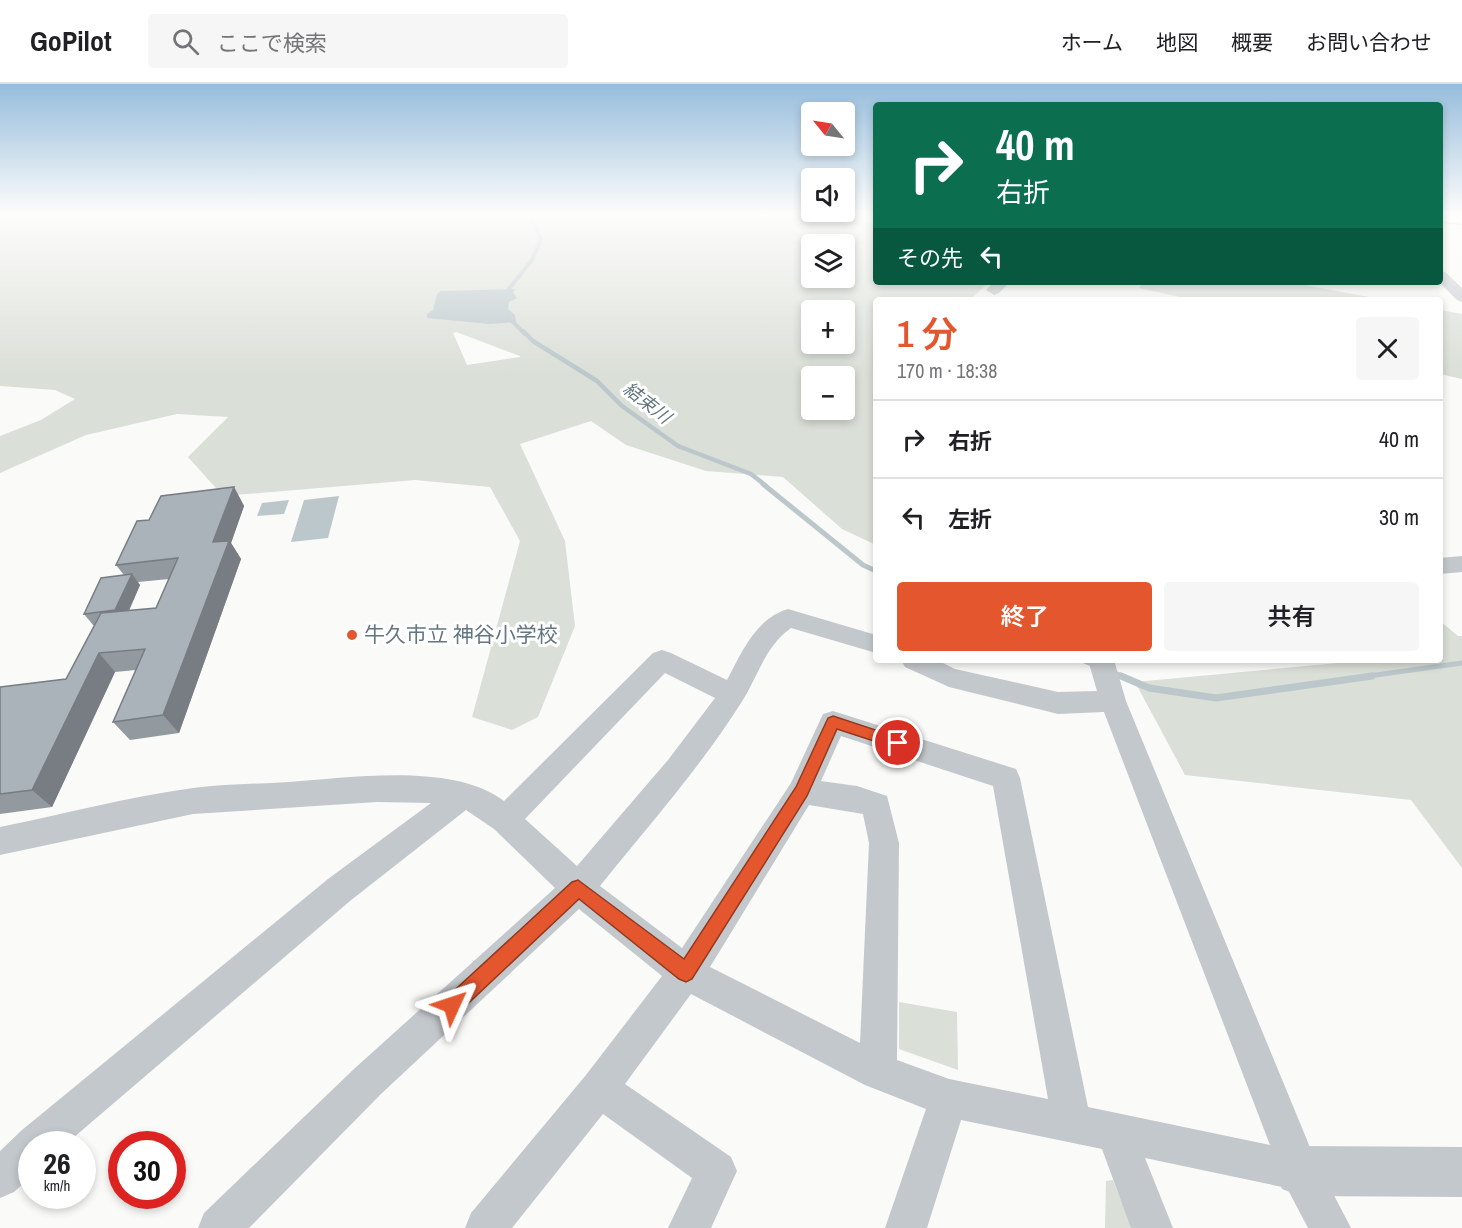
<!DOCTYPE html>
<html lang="ja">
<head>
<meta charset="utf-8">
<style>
  :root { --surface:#fff; --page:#f6f6f6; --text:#202124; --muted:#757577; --line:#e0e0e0; --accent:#e4572e }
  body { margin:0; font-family:"Archivo Narrow","Noto Sans JP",sans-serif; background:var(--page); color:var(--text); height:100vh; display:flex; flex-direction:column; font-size:22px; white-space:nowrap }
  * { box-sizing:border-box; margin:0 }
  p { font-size:20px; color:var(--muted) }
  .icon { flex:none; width:33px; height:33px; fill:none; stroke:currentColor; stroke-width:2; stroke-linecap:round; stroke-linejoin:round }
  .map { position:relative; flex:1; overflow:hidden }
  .drawer { position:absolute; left:873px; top:213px; width:570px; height:366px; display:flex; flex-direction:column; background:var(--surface); border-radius:6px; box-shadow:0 3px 9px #0003 }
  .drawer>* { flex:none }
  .guide { position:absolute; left:873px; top:18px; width:570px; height:183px; border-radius:6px; box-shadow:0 3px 9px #0003; background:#0b6e4f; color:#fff; overflow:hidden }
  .needle { width:39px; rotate:300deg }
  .controls { position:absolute; left:801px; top:18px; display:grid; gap:12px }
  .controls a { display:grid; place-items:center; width:54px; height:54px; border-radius:6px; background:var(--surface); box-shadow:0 3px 9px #0003; font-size:30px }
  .speed { position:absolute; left:18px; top:1047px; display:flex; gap:12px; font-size:30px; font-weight:700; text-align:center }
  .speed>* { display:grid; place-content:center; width:78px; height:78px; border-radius:50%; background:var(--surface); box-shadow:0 3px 9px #0003; line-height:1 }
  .speed small { font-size:15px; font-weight:400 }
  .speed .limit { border:9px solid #d22; background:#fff; color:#111 }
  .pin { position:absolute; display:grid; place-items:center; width:51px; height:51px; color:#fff; margin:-26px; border:3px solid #fff; border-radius:50%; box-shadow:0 2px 6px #0007 }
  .me { position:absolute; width:66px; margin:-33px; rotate:48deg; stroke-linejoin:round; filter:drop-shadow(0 0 4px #0008) }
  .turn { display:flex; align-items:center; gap:21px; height:126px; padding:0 24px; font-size:27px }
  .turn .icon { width:78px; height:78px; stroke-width:2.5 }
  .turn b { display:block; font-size:42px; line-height:51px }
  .then { display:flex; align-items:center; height:57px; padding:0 24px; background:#0003; gap:12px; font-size:22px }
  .round { display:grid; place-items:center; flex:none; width:63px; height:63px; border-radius:6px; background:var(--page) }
  .summary { display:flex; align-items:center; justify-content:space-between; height:102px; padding:0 24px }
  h1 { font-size:36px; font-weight:600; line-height:45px; color:var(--accent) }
  .primary-button { display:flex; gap:12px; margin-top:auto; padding:12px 24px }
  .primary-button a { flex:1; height:69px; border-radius:6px; background:var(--accent); color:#fff; font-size:24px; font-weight:600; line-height:69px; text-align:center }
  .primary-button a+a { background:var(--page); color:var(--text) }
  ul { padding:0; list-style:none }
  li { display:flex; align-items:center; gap:18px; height:78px; padding:0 24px; border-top:2px solid var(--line) }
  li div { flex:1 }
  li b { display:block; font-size:22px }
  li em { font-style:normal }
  header { display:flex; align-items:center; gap:36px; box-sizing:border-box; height:84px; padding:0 30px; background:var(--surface); border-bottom:2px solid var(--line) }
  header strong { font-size:28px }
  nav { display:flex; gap:33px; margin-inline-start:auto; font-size:21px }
  .search { width:420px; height:54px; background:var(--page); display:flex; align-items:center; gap:15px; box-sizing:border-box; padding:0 21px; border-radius:6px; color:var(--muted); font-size:22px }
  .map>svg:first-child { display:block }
  .green { fill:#dadfd7; fill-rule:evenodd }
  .water { fill:#bbc7cb }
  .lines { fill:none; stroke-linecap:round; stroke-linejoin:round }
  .stream-far3 { stroke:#bbc7cb; stroke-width:4 }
  .stream-far2 { stroke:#bbc7cb; stroke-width:4.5 }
  .stream-far1 { stroke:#bbc7cb; stroke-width:5 }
  .stream { stroke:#bbc7cb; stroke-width:7 }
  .primary-casing { stroke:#b5babe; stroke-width:3 }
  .minor { fill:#c3c8cc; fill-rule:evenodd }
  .tertiary { fill:#c3c8cc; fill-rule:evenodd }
  .primary { fill:#fff; fill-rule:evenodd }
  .wall { fill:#929a9f; fill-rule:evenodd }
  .shaded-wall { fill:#777d82 }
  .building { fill:#aab3b9; stroke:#777d82; stroke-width:1.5 }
  .route { fill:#e4572e; stroke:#94391e; stroke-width:1.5 }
  .poi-dot { fill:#e4572e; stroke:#fff; stroke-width:2 }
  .labels { text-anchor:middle; stroke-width:6; stroke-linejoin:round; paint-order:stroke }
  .far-water-label { font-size:18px; font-style:italic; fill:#60757c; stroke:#fff }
  .poi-label { font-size:21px; fill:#657683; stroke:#fff; text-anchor:start }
</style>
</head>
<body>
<header>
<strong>GoPilot</strong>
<div class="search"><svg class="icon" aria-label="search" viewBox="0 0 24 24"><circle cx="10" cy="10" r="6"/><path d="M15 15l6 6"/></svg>ここで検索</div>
<nav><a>ホーム</a><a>地図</a><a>概要</a><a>お問い合わせ</a></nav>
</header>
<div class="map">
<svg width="1462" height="1144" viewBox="0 0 1462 1144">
  <rect width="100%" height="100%" fill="#fafaf8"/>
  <path class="green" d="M0,129H829L876,141V198H989L970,216H876V461L842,445L783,393L706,387L626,361L591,337L520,360L565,457L575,542L538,633L512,646L472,633L520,457L490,403L415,396L223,412L188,373L228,333L177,330L86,351L0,389V352L41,336L75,315L55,306L0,302ZM812,160H844V194H812ZM812,226H844V260H812ZM456,248L520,272V273L467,281L453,249ZM812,292H844V326H812Z
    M1143,198H1288L1385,216H1194L1139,204Z
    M1440,226L1462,230V295L1440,290Z
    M1440,537L1458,552H1462V784L1411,716L1185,691L1135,598L1370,576H1440Z
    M899,918L957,928L958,986L899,965Z
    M1113,1096L1132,1144H1105L1106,1097Z"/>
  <path class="water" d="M516,205L513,208L517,214L509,218L508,225L515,231L516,238L490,240L427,234V230L433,226L437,210L441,207Z
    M339,412L328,454L291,458L304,416Z
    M289,416L284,430L257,432L262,419Z"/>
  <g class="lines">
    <path class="stream-far3" d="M504,211L532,176L541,155L531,132L526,129
      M509,234L525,250"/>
    <path class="stream-far2" d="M524,248L533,257L597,297L622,322L678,362L751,390L765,401"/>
    <path class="stream-far1" d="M763,400L863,481L876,487
      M1082,576L1094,581
      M1112,588L1124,593
      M1362,593L1462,579"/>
    <path class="stream" d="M1121,592L1149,604L1216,614L1372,592"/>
    <defs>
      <path id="primary" d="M1440,129L1462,130V140L1440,137Z"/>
    </defs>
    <use href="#primary" class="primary-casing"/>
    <path class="minor" d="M1440,187L1445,188L1462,204V218L1457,216L1439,198Z
      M994,198H1010L999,209L994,211L986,206Z
      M1462,472V488L1440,490V474Z
      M788,525L876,551V569L791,544C765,562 758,593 741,619C700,684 648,742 600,802L682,864L791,699L823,630L833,627L1016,685L1020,694L1088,1023L1270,1061L1104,628L1058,630L949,603L905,583L901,576H937L955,585L1058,608L1097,607L1088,576H1114L1126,617L1314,1073L1351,1144H1308L1287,1104L1145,1074L1173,1144H1131L1102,1065L961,1036L927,1144H885L926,1025L865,1001L691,910L625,1000L731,1073L737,1087L711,1144H668L692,1094L603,1030L512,1144H465L471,1129L586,991L662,892L579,825L381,1010L249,1144H198L204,1129L355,984L555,804L494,745L466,726L350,817L66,1060H32V1092L14,1108L0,1114V1067L22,1046L328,795L431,719L377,718L193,730L0,771V743C64,730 128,713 193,704C224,700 257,700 289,698C351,694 452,678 504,717L653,569L662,566L671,569L727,596C742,568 755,535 788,525ZM665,589L715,614L668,676L577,782L525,735ZM841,652L993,702L1048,1015L949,995L897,976L899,759L887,712L857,702L821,697ZM809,721L863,730L869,759L860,959L710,883Z"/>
    <path class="tertiary" d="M1300,1062L1462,1063V1113L1300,1112L1282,1105L1275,1087L1282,1069Z"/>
    <use href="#primary" class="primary"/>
  </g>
  <path class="wall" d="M234,403L244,422L231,459L241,475L179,649L130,656L113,638L136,586L115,588L52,723L0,730V603L66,595L95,541H93L84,530L124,491L116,481L149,436ZM169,495L156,524L129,527L140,501L138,498Z"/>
  <path class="shaded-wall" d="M234,403L244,422L231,459L241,475L179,649L163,631L213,458Z
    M132,490L140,501L124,537L115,526Z
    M99,569L115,588L52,723L32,706Z"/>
  <path class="building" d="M1034,214L1045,216H1033Z
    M234,403L213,458L229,457L163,631L113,638L145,565L99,569L32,706L0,710V603L66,595L101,529L156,524L178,474L116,481L137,437L149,436L161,412Z
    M132,490L115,526L84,530L101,494Z"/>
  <linearGradient id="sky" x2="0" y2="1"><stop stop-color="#96bcdc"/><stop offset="0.45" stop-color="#fdfdfc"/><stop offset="1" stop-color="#fdfdfc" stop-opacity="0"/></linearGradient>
  <rect width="1462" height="289" fill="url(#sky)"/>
  <path class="route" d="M833,632L903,655L905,659L898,665L837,645L807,712L692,895L686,898L679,895L579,815L459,928L452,931L445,928L442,921L445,915L572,798L578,796L684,875L796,703L828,634Z"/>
  <circle class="poi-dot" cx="352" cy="551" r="6"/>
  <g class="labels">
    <g class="far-water-label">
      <text transform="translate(647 319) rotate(38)" y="6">結束川</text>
    </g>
    <g class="poi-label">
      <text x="364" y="558">牛久市立 神谷小学校</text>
    </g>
  </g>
</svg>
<div class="controls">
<a><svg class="needle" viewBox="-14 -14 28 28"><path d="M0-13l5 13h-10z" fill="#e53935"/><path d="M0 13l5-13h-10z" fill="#757577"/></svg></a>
<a><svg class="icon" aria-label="sound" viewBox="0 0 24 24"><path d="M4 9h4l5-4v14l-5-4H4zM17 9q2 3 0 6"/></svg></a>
<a><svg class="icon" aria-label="layers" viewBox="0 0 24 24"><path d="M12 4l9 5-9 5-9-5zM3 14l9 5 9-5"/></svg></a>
<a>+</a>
<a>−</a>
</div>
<div class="speed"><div>26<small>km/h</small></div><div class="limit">30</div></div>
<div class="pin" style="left:898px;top:659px;background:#d93025"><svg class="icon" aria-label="arrive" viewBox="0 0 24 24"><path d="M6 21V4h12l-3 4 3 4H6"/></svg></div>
<svg class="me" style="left:452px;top:921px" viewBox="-20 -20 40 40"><path d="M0-17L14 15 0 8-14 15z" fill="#e4572e" stroke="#fff" stroke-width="4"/></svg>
<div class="guide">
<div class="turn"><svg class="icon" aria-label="right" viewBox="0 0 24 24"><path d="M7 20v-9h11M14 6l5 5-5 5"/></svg><div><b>40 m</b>右折</div></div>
<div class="then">その先<svg class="icon" aria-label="left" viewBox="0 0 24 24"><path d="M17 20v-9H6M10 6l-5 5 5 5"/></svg></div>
</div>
<section class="drawer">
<div class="summary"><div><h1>1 分</h1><p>170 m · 18:38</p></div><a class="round"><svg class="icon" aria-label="close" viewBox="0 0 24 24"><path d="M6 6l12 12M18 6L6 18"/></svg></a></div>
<ul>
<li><svg class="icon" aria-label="right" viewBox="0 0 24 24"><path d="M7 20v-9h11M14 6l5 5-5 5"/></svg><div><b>右折</b></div><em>40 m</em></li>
<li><svg class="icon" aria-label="left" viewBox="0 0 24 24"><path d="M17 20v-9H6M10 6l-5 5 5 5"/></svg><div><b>左折</b></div><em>30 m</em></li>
</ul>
<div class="primary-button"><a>終了</a><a>共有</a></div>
</section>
</div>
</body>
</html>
